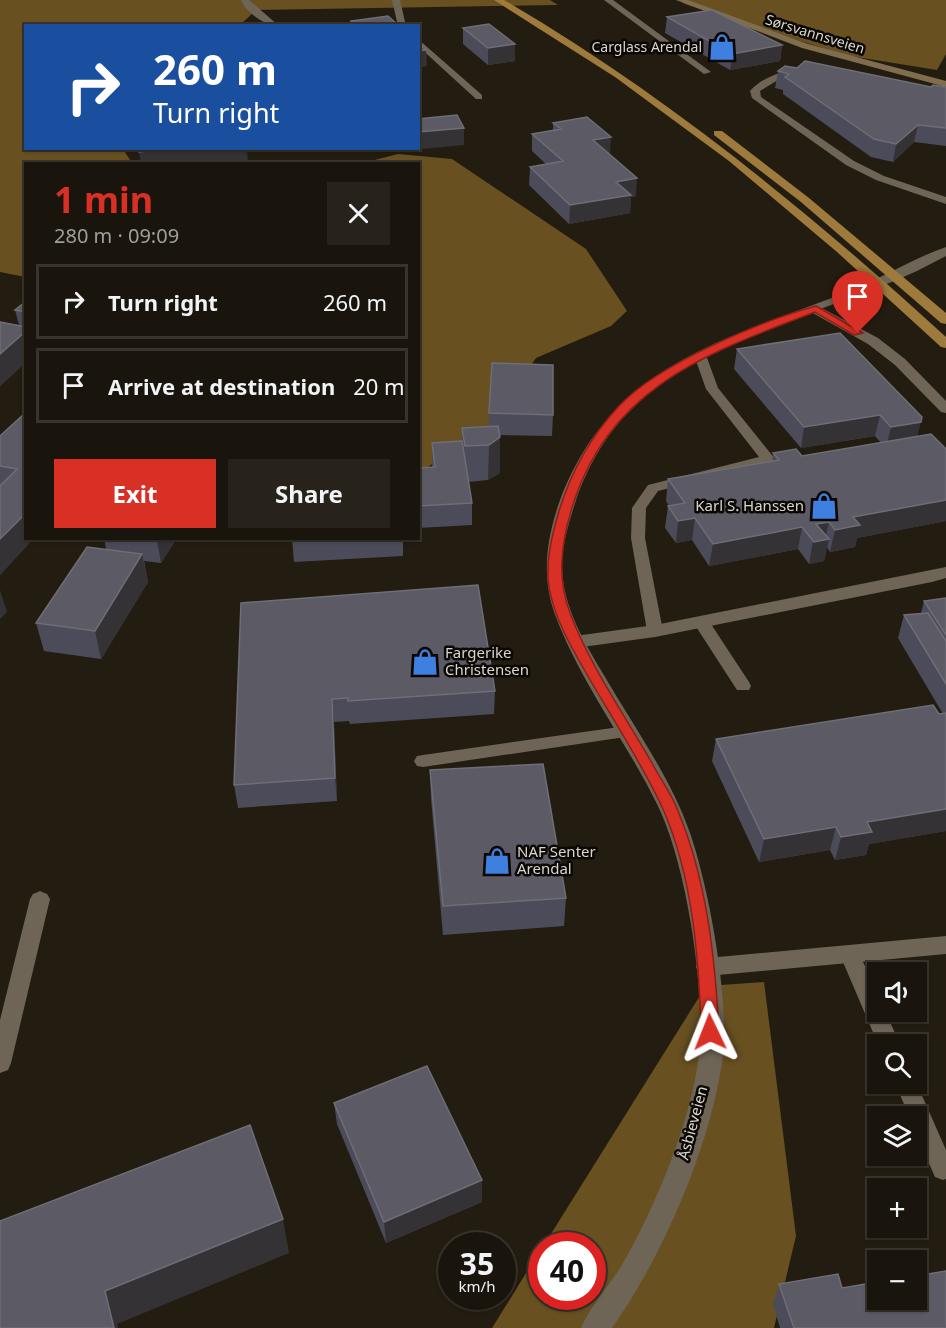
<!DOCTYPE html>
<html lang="en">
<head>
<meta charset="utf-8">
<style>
  :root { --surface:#1a150c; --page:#27221a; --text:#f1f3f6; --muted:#9f9f9d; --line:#38342d; --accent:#d93025 }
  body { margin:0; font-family:"Noto Sans",sans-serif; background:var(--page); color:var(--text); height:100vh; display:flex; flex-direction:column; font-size:22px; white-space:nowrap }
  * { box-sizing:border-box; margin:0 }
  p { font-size:20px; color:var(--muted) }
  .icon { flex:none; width:33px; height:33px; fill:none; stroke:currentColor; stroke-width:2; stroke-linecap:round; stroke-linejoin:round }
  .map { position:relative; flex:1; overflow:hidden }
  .panel { position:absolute; left:24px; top:162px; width:396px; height:378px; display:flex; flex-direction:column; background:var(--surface); border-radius:0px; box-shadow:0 2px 4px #0004,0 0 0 2px var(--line) }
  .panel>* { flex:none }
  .guide { position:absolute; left:24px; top:24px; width:396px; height:126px; border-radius:0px; box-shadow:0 2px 4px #0004,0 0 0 2px var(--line); background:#1a4fa0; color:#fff; overflow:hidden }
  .buttons { position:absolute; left:867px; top:962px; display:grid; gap:12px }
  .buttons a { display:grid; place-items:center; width:60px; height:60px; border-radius:0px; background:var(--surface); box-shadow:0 2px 4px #0004,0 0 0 2px var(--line); font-size:30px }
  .speed { position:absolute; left:438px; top:1232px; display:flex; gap:12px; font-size:30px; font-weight:700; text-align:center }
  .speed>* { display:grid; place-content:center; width:78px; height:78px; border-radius:50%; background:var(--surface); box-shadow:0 2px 4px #0004,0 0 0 2px var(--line); line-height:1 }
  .speed small { font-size:15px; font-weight:400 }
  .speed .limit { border:9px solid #d22; background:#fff; color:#111 }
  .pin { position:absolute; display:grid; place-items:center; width:51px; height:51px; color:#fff; margin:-62px -26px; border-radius:50% 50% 50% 0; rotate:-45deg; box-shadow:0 0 6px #0007 }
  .pin .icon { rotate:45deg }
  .me { position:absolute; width:66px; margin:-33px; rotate:358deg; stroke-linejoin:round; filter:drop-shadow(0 0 4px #0008) }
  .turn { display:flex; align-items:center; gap:21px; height:126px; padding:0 30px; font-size:27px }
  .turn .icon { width:78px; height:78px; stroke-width:2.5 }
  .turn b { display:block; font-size:42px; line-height:51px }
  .round { display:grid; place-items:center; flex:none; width:63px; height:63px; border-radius:0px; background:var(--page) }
  .summary { display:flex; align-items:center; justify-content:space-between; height:102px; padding:0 30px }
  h1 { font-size:36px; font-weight:700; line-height:45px; color:var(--accent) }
  .button { display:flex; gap:12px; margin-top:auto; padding:12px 30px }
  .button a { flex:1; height:69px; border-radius:0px; background:var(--accent); color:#fff; font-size:24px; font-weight:700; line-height:69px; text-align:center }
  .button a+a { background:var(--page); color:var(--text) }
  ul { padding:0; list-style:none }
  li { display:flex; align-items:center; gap:18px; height:75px; margin:0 12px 9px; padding:0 18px; border:3px solid var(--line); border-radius:0px }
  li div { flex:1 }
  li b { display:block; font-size:22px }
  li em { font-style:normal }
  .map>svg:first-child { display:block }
  .forest { fill:#685021 }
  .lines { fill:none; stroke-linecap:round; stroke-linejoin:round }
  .service { fill:#6e6557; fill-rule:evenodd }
  .minor { fill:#6e6557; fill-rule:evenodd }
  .tertiary { fill:#6e6557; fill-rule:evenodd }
  .secondary { fill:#806d4d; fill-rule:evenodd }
  .trunk { fill:#9e7a3c; fill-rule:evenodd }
  .wall { fill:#4c4b59 }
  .shaded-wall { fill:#353236 }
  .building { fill:#5b5a65; stroke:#6f6d76; stroke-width:1.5 }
  .route { fill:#d93025; stroke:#8d1f18; stroke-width:1.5 }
  .labels { text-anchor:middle; stroke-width:5; stroke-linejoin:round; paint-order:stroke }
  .far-street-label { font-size:14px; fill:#dad5cd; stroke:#0a0704 }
  .far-poi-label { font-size:14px; fill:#dad5cd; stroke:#0a0704; text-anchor:end }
  .poi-label { font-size:15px; fill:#dad5cd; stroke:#0a0704; text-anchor:start }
  .street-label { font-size:15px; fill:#dad5cd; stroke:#0a0704 }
</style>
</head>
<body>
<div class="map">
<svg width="946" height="1328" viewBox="0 0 946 1328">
  <rect width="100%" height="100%" fill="#231c10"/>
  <path class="forest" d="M0,0H550L558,5L256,10L239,26H26V148L123,149L132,163L26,164L25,277L0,272Z
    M679,0H946V54L937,70L844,55L685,4Z
    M398,154L452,159L586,249L627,311L611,326L536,358L484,434L419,472L418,164H359Z
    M764,982L796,1236L774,1328H492L541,1249L542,1296H592V1245H544L706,986Z"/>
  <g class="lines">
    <path class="service" d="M241,0H249L279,26C266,26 246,13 241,0Z
      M392,0H400L406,26H398Z
      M604,0H613L711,72L704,74Z
      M418,39L482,95V99H476L418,46Z
      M798,69L801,70V74L778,80L760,91L761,97L854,161L884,176L946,197V204L876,180L846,165L752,98L750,91C763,77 780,72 798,69Z
      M700,351L706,355L718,388L775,459L773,462L658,491L646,508L645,538L663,631L655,636L647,631L631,538L632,508L648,485L759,457L706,389L694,355Z
      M701,617L707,618L749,682L751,686L749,690H737L693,622Z
      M626,726L632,728L635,732L632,736L423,767L417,766L414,761L417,756L423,755Z
      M40,891L47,894L50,899L11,1063L8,1070L0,1073V1020L30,899L33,894Z
      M850,947L857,949L878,994V1011H885L900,1044H878L840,955L843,949Z
      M916,1082L946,1150V1179L943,1180L935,1177L916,1134V1116H909L895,1083Z"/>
    <path class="minor" d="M816,305L878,338L905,359L946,401V413L941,412L895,365L868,344L811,312L809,309Z
      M946,567V578L932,582L655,637L575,648L566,642L575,636L655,625Z
      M946,936V954L707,976L699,974L696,967L699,960L707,958Z"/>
    <path class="tertiary" d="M946,247V256L917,271C826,313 706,337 633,408C608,431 589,464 577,497C570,519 562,543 562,567C563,608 585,643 605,677C634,727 671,778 690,833C709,888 729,997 723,1055C712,1143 663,1256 612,1328H581C591,1305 609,1286 622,1265C656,1207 698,1106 700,1039C703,976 685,860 657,804C626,741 581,683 556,617C541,579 546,541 559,503C611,362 727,340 852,290C884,277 914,258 946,247Z"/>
    <path class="secondary" d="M676,0H688L808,44L946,81V87L802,48Z"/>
    <path class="trunk" d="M494,0H504C666,95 808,211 946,337V348L941,347L837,252L729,161L615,77Z
      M714,131H722L809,198L946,313V324L941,323L801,202L714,135Z"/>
  </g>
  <path class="wall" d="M667,17L782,45L780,61L730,70L665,33Z
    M463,28L515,61L488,65L463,44Z
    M797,68L931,87H946V146L914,142L893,162L871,157L783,94V90L775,88L778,71Z
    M553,123L610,155L636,196L631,197L630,213L569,224L529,185L530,167L546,164L532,151V134L553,130Z
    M119,148H135V149L120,150Z
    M26,301V362L0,386V322L19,325L15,310Z
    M840,333L918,436L946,449V521L857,538L855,547L830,552L827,547L824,561L809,564L798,549L709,566L692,540L676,543L665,528L668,506H669L666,501L668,479L772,462L773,453L802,456L881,443L875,436L801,448L734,369L737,349Z
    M489,413L553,415L552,436L500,435V473L488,480L468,482L472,503V525L418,528V468L432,467V443L462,441V428L489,426Z
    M24,414L26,538H34L0,575V436Z
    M104,538H177L161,563L144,561L148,582L101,659L44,651L36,623L106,549Z
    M292,538H403V556L294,562Z
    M946,598V831L869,844L866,855L835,860L830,850L759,862L712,761L716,739L943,714L898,638L904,615L921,613L924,601Z
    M241,603L495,691L494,714L350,724L349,721L334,722L337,801L238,808L234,785Z
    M430,770L566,898L564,926L443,935L431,799Z
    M334,1103L482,1180V1202L386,1243L337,1124Z
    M779,1284L842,1288L946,1328H780L773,1304Z"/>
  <path class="shaded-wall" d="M515,44V61L488,65V48Z
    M782,45L780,61L730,70L732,54Z
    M426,50L427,66L418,68V51Z
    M918,125L914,142L893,162L896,144Z
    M464,128V145L401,151L400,148H418V132Z
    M611,137L610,155L593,140Z
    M178,148H247L248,164H141L139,152Z
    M637,178L636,196L631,197L630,213L569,224L570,205L616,182Z
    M26,331V362L0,386V354Z
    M880,415L875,436L801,448L804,427Z
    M922,417L917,438L886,448L891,427Z
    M500,437V473L488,480L489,445Z
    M946,500V521L857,538L855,547L830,552L835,530L853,517Z
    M26,513V538H34L0,575V539Z
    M695,518L692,540L676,543L678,521Z
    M829,522L825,540L829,539L824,561L809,564L816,524Z
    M802,527L798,549L709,566L713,544Z
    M159,538H177L161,563L157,541Z
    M142,554L148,582L101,659L95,631Z
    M0,590L7,612L0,619Z
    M332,699L334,722L337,801L335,778Z
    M946,809V831L869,844L866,855L835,860L841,837L867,822Z
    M836,827L830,850L759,862L764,839Z
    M482,1180V1202L386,1243L384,1222Z
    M283,1219L289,1253L117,1324L118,1328H114L105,1291Z"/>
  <path class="building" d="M712,10L782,45L732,54L667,17Z
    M388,16L399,26H355L351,21Z
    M489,24L515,44L488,48L463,28Z
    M418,43L426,50L418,51Z
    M805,61L931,87L933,85L946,87V128L918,125L896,144L874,139L785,77L789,74L778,71L785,66L797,68Z
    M457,115L464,128L418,132V119Z
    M587,117L611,137L593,140L637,178L616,182L631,195L570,205L530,167L563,161L532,134L561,129L553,123Z
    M139,148H178L139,152Z
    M26,301V312L15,310Z
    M0,322L26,327V331L0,354Z
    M840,333L922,417L921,422L891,427L880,415L804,427L737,349Z
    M492,363L553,365V415L489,413Z
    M24,414H26V513L0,539V485H1L17,469L0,466V436Z
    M498,426L500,437L489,445L465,446L462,428Z
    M931,434L946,449V500L853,517L860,525L835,530L829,522L816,524L829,539L814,542L802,527L713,544L695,518L678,521L668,506L685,503L668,479L779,460L773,453L796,449L802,456Z
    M462,441L472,503L418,506V468L435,467L432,443Z
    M139,538H159L157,541Z
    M292,538H321L292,540Z
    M87,547L142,554L95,631L36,623Z
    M478,585L495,691L348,701V698L332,699L335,778L234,785L241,603Z
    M946,598V635L924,601Z
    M928,613L946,641V684L904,615Z
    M933,705L939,714L946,713V809L867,822L872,832L841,837L836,827L764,839L716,739Z
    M543,764L566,898L443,906L430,770Z
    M427,1066L482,1180L384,1222L334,1103Z
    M250,1125L283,1219L105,1291L114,1328H0V1221Z
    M946,1271V1328H794L779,1284L838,1274L842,1288L878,1282V1299H916V1276Z"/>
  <path class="route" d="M816,306L863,333L854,335L815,312C705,354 608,387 571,511C561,545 557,579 570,613C590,666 624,714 652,763C660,779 672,794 678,811C707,881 715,957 719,1032L716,1037L710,1040L704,1037L701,1032C699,958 693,878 663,809C642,763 610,715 585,671C570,645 554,617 549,587C545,563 552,535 559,511C571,472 591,436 619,406C658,364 761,321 816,306Z"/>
  <defs>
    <symbol id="shop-bare" viewBox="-9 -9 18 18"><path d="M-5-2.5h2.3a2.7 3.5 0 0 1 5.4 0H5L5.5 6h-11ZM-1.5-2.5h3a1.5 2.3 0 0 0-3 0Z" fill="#3f7fe0" stroke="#0a0704" stroke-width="2.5" paint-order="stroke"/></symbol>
  </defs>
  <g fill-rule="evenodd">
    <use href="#shop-bare" x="703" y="28" width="38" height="38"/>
    <use href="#shop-bare" x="805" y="487" width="38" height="38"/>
    <use href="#shop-bare" x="406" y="643" width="38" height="38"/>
    <use href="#shop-bare" x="478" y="842" width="38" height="38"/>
  </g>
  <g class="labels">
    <g class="far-street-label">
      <text transform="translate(815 34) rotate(17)" y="5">Sørsvannsveien</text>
    </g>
    <g class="far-poi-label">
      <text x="702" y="52">Carglass Arendal</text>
    </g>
    <g class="poi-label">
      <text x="804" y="511" text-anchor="end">Karl S. Hanssen</text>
      <text x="445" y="658">Fargerike<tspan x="445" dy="17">Christensen</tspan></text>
      <text x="517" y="857">NAF Senter<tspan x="517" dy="17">Arendal</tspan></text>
    </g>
    <g class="street-label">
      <text transform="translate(693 1123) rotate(-75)" y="5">Åsbieveien</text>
    </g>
  </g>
</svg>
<div class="buttons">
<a><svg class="icon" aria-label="sound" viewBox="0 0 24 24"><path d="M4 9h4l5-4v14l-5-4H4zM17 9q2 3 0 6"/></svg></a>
<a><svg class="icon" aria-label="search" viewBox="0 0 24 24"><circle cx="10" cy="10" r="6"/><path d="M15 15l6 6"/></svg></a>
<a><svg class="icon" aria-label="layers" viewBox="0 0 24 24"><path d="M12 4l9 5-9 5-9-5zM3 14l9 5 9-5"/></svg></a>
<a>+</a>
<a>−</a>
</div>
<div class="speed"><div>35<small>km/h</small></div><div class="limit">40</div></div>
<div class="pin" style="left:858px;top:333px;background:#d93025"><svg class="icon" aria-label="arrive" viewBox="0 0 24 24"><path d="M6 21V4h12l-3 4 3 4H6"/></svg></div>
<svg class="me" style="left:710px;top:1032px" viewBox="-20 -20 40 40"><path d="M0-17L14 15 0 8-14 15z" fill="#d93025" stroke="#fff" stroke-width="4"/></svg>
<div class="guide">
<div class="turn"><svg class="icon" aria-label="right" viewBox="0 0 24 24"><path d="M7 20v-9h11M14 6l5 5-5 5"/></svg><div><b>260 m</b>Turn right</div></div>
</div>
<section class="panel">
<div class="summary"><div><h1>1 min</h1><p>280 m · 09:09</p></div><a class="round"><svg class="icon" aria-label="close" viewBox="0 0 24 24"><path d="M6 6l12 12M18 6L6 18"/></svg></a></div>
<ul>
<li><svg class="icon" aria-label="right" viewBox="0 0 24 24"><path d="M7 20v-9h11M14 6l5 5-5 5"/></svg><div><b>Turn right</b></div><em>260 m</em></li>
<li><svg class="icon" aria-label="arrive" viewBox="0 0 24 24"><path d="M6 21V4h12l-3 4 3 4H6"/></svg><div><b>Arrive at destination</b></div><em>20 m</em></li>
</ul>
<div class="button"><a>Exit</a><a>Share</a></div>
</section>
</div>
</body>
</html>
